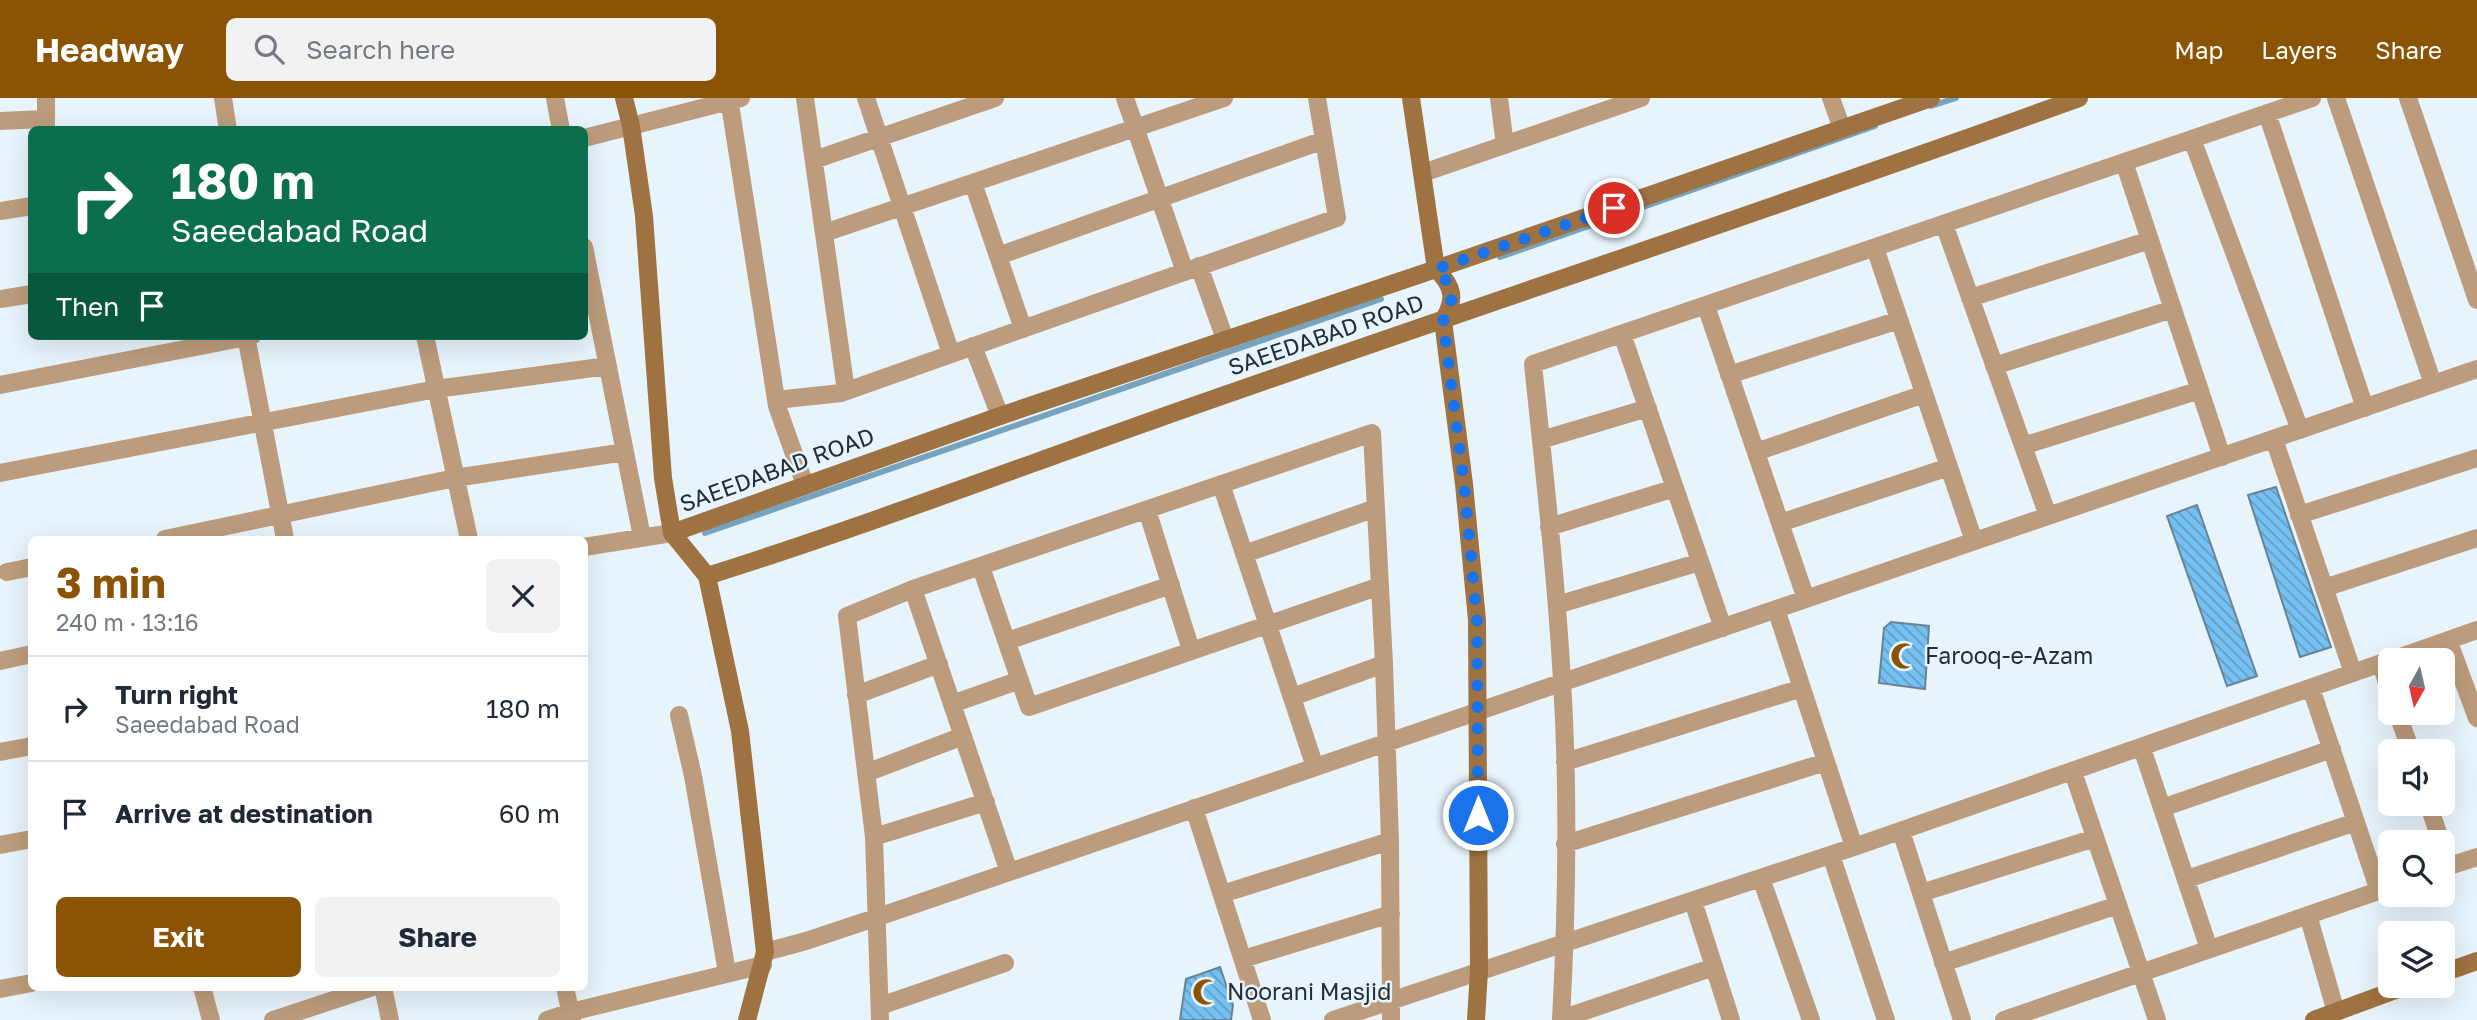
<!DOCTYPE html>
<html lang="en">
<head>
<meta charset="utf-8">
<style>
  :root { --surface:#fff; --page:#f2f2f3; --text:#1f2937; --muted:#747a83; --line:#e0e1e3; --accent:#8a5404 }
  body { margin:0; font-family:"Golos Text",sans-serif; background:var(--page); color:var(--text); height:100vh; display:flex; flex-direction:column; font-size:26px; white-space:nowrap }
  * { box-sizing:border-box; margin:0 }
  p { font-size:23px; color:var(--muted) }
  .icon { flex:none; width:38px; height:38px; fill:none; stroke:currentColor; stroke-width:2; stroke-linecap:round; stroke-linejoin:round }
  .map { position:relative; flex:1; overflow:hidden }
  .side { position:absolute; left:28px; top:438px; width:560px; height:455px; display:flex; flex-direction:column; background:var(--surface); border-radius:10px; box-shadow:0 7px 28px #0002 }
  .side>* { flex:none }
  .guide { position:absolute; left:28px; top:28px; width:560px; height:214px; border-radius:10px; box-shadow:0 7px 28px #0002; background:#0b6e4f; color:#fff; overflow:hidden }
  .needle { width:46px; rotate:188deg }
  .fabs { position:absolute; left:2378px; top:550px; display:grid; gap:14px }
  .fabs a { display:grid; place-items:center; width:77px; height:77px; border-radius:10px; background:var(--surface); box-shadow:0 7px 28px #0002; font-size:35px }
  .pin { position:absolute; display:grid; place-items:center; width:60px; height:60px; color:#fff; margin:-30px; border:4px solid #fff; border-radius:50%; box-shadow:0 2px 7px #0007 }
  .me { position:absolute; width:77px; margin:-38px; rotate:0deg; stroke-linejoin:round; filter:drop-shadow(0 0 5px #0008) }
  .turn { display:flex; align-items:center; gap:24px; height:147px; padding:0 28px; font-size:32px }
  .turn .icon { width:91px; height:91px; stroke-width:2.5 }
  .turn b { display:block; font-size:49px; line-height:60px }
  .then { display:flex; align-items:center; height:66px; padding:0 28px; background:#0003; gap:14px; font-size:26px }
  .round { display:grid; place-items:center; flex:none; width:74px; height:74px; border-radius:10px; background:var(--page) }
  .head { display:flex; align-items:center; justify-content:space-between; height:119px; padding:0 28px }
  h1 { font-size:42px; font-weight:700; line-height:52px; color:var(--accent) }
  .cta { display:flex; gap:14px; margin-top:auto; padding:14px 28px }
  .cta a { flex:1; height:80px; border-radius:10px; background:var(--accent); color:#fff; font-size:28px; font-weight:700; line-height:80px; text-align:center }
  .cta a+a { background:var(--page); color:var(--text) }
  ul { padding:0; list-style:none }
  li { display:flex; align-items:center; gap:21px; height:105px; padding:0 28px; border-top:2px solid var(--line) }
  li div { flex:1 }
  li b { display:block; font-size:26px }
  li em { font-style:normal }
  header { display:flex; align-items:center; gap:42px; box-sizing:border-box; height:98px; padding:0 35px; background:var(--accent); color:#fff }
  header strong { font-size:33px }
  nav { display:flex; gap:38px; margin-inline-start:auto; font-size:24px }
  .search { width:490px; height:63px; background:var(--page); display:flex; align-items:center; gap:18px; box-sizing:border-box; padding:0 24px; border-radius:10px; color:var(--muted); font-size:26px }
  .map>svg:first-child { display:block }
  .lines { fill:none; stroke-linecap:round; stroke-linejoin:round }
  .stream { stroke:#78a3bf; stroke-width:6 }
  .building { fill:url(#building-back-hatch); stroke:#698395; stroke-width:2 }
  .street { stroke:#bc9c7c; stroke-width:18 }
  .secondary { stroke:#9f7241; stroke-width:18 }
  .route { stroke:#1a73e8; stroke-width:12; stroke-dasharray:0 21.6 }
  .labels { text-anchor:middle; stroke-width:5; stroke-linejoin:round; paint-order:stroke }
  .street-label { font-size:23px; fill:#232e35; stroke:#e8f4fc }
  .poi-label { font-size:23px; fill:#232e35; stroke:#e8f4fc; text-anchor:start }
</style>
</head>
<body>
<header>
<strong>Headway</strong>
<div class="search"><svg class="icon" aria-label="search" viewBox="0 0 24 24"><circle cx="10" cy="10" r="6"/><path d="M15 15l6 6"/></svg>Search here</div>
<nav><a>Map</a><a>Layers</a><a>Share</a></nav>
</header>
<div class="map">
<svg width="2477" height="922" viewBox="0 0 2477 922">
  <defs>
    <pattern id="building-back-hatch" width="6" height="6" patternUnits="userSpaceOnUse" patternTransform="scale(1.75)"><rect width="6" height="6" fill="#75c1f2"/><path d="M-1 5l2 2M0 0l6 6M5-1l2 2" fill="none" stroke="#609dc5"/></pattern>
  </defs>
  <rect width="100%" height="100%" fill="#e8f4fc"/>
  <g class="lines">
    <path class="stream" d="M1931,8L1956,0
      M1500,159L1875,28
      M705,435L1381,201"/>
  </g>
  <path class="building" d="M2276,389L2331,549L2300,559L2248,397Z
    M2197,407L2257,578L2227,588L2167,418Z
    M1891,524L1929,528L1925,591L1879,585L1884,530Z
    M1220,869L1233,907L1231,922H1180L1186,881Z"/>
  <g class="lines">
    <path class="street" d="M46,0V32
      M223,0L228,32
      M555,0L561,32
      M729,0L777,308L805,387
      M805,0L846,293
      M866,0L951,256
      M1125,0L1185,174
      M1499,0L1505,47
      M1831,0L1842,31
      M2336,0L2433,286
      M2408,0L2477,202
      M2267,15L2365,310
      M0,23L45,21
      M584,40L741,0
      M2192,41L2300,332
      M814,62L995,0
      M2124,64L2222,359
      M1423,75L1641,0
      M973,85L1023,231
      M0,113L32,108
      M1944,126L2048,418
      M824,135L1224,0
      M584,149L642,439
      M1875,150L1974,443
      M998,158L1324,42
      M1199,168L1225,241
      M1970,200L2150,142
      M0,201L32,196
      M1706,208L1806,501
      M1622,236L1723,530
      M246,238L285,441
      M425,238L469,441
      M973,248L1000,318
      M1994,268L2173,211
      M1729,277L1899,222
      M0,287L252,238
      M776,302L841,295L1337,120L1317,0
      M2274,341L2353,575
      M1541,342L1648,310
      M2023,348L2200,292
      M1756,354L1924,296
      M0,375L436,291L608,268
      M1221,386L1315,669
      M1147,412L1191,552
      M2299,417L2477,360
      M1780,425L1949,369
      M1549,429L1675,390
      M165,441L455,380L625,354
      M584,449L672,435
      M1244,456L1376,410
      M981,469L1029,609L1380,488
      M7,474L32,469
      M2324,490L2477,440
      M913,491L1009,774
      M1557,507L1700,464
      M1776,511L1854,749
      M2448,542L2477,620
      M1007,543L1171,487
      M2392,562L2477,532
      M0,563L32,556
      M2381,566L2390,594
      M2311,590L2379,793
      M856,597L939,566
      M1292,599L1384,566
      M952,606L1020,582
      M2397,614L2411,653
      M679,617L693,678L727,874
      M2142,650L2209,851
      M0,654L32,648
      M1565,664L1802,590
      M2073,674L2157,922
      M866,675L963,638
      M2428,705L2441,744
      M1194,710L1262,922
      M2162,710L2332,651
      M1901,733L1962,922
      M874,739L986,704
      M1565,746L1826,664
      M0,747L32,741
      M1831,757L1886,922
      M2443,770L2477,759
      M1761,780L1811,922
      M2187,781L2356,724
      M1921,795L2095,740
      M1222,796L1390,743
      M1693,803L1731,922
      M2308,817L2336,914
      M765,854L806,843L878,819L2477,271
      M1243,861L1391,816
      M1943,865L2118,807
      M202,889L211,922
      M383,889L390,922
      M565,889L572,922
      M0,891L32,885
      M880,908L1005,865
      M1561,921L1714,869
      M273,922L373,889
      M547,922L571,914L763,867
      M880,922L874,739L847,518L913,491L1372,335L1384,566L1390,743L1391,922
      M1333,922L1854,749L2390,562
      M1561,922C1567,810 1569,696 1562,583C1556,477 1544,372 1533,266L2312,0
      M2004,922L2390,789"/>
    <path class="secondary" d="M624,0L631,28L644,118L663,380L672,435L707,478L740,633L765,854L747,922
      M1411,0L1436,171C1454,189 1456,201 1443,223L1464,386L1477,522L1479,873L1476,922
      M672,435L1000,318L1436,171L1931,0
      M707,478C872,426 1033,364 1196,307C1490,204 1786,106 2079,0
      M2443,875L2477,863
      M2314,922L2409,887"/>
  </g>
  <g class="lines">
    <path class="route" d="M1478,717L1477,522L1464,386L1443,223C1456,201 1454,189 1436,171L1614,110"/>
  </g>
  <defs>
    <symbol id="mosque-bare" viewBox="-9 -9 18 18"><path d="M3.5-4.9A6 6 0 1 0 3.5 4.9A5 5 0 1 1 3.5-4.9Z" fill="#8a5404" stroke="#e8f4fc" stroke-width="2.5" paint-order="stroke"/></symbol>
  </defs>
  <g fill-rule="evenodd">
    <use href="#mosque-bare" x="1885" y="539" width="38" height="38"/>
    <use href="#mosque-bare" x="1187" y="875" width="38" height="38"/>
  </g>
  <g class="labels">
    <g class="street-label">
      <text transform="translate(1326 237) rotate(-19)" y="8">SAEEDABAD ROAD</text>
      <text transform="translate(777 372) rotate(-20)" y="8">SAEEDABAD ROAD</text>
    </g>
    <g class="poi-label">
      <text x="1925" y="566">Farooq-e-Azam</text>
      <text x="1227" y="902">Noorani Masjid</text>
    </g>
  </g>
</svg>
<div class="fabs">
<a><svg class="needle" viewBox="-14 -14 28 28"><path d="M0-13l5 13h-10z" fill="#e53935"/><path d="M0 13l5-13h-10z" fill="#747a83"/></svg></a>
<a><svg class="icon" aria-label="sound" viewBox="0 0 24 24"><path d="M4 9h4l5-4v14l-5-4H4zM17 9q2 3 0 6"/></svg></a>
<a><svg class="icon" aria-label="search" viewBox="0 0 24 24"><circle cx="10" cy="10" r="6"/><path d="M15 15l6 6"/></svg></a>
<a><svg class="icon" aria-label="layers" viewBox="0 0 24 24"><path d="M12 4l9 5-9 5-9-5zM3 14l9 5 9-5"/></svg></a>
</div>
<div class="pin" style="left:1614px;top:110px;background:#d93025"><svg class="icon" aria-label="arrive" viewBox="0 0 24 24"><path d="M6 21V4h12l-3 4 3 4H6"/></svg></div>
<svg class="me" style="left:1478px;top:717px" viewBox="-20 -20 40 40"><circle r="17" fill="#1a73e8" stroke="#fff" stroke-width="3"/><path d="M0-11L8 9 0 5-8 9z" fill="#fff"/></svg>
<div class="guide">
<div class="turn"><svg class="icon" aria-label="right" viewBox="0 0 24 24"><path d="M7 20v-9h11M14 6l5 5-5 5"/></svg><div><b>180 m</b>Saeedabad Road</div></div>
<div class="then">Then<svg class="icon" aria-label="arrive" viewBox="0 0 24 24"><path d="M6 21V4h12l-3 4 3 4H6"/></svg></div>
</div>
<section class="side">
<div class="head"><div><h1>3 min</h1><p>240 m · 13:16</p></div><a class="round"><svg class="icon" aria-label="close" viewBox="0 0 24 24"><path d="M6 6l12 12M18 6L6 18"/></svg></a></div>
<ul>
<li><svg class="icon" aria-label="right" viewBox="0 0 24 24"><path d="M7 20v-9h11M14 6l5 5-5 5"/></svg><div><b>Turn right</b><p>Saeedabad Road</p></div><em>180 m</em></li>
<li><svg class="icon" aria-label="arrive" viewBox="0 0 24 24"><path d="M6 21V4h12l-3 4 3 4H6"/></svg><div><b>Arrive at destination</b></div><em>60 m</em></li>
</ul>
<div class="cta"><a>Exit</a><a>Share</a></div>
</section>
</div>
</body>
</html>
